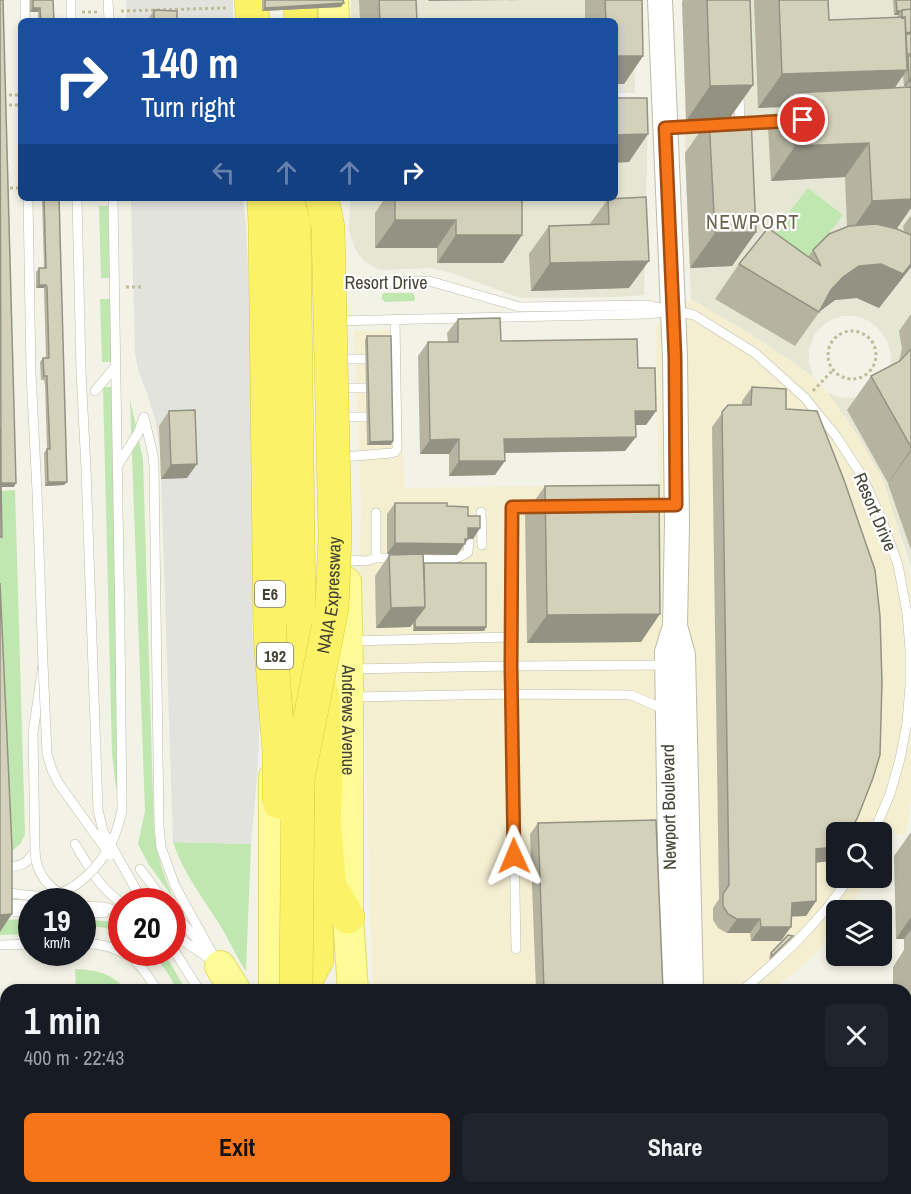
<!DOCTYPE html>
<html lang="en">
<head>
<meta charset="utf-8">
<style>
  :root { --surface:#171b24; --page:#20242c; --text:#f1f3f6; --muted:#9ea1a6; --accent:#f77519 }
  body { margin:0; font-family:"Archivo Narrow",sans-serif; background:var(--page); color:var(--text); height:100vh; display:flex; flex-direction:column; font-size:22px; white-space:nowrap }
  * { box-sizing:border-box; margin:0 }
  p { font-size:20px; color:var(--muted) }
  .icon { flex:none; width:33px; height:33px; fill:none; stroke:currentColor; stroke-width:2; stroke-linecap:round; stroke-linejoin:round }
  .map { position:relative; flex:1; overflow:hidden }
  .drawer { position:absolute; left:0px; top:984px; width:912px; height:210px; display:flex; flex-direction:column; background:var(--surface); border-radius:18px 18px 0 0; box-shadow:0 3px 9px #0003 }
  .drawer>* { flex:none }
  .hud { position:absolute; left:18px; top:18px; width:600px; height:183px; border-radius:9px; box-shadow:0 3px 9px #0003; background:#1a4fa0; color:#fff; overflow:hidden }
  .buttons { position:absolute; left:826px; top:822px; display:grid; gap:12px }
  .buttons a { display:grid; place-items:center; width:66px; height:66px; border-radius:9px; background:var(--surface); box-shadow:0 3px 9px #0003; font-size:30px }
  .speed { position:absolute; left:18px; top:888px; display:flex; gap:12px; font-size:30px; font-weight:700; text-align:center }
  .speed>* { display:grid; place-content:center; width:78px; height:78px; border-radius:50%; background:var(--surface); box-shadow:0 3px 9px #0003; line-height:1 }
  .speed small { font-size:15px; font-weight:400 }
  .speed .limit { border:9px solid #d22; background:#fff; color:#111 }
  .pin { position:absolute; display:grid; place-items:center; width:51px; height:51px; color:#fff; margin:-26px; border:3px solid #fff; border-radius:50%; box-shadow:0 2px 6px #0007 }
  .me { position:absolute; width:66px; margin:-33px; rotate:359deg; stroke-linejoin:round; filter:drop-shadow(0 0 4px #0008) }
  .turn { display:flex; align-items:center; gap:21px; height:126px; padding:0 24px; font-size:27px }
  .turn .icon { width:78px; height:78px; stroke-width:2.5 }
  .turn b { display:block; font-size:42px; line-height:51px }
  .lanes { display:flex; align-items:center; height:57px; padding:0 24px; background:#0003; justify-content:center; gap:30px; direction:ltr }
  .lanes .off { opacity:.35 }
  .round { display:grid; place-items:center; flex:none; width:63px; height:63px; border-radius:9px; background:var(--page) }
  .overview { display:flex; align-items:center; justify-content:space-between; height:102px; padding:0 24px }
  h1 { font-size:36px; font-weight:700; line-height:45px }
  .button { display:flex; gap:12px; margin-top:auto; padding:12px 24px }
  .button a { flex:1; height:69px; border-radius:9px; background:var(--accent); color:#111; font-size:24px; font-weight:700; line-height:69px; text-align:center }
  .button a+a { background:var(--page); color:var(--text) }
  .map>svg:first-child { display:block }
  .residential { fill:#e6e6d4 }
  .commercial { fill:#f5efd1 }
  .green { fill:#bfe7af }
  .parking { fill:#e3e3de }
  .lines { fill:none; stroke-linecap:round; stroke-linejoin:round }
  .stream { stroke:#a2bbef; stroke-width:5 }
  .taxiway { stroke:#c4c4be; stroke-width:46 }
  .service-casing { stroke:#bebca8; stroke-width:10 }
  .tertiary-casing { stroke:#bebca8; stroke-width:26 }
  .primary-casing { stroke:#e2dd65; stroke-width:32 }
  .motorway-casing { stroke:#dbca37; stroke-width:34 }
  .path { stroke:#bfbc9a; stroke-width:3; stroke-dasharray:3 3; stroke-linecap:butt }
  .service { stroke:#fff; stroke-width:9 }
  .tertiary { stroke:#fff; stroke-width:24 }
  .primary { stroke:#fdfb95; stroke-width:30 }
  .motorway { stroke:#fcf268; stroke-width:33 }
  .service-bridge-casing { stroke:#bebca8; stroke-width:10; stroke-linecap:butt }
  .motorway-bridge-casing { stroke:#dbca37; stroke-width:34; stroke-linecap:butt }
  .service-bridge { stroke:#fff; stroke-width:9 }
  .motorway-bridge { stroke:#fcf268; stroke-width:33 }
  .wall { fill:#b6b4a1; fill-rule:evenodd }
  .shaded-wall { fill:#949283 }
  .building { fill:#d4d1bb; stroke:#949283; stroke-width:1.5 }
  .route-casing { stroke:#a14c10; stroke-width:15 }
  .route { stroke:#f77519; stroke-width:10 }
  .labels { text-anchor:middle; stroke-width:4.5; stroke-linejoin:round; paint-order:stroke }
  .shield { fill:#fff; stroke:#7d7b72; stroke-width:1.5 }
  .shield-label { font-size:16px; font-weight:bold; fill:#454335 }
  .street-label { font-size:18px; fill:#454335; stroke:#fff }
  .neighbourhood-label { font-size:20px; letter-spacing:1.5px; fill:#68644d; stroke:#fff }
</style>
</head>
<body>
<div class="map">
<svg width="911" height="1194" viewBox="0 0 911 1194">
  <rect width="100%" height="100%" fill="#f3f2e6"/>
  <path class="residential" d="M351,0H633L635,93H615V21H351Z
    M682,0H911V571L908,558L887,495L858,436L828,393L839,397L849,398L860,397L890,366L891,353L887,341L880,330L869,321L856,316H842L831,320L821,327L814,336L809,349V363L813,376L752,335L691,299L685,153L686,121Z
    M648,116L644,295L616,297L520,298L452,273L431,268L379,270L364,261L356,251L349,232L350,198H615V117Z"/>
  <path class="commercial" d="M691,299L752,335L813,376L828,393L858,436L884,482L889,498L911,581V801L905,836L890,832L882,849V832H837V878H869L849,910H837V927L810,960L772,990H373L360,566L361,504L354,331L400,330L404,488L658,485L656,327Z"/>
  <path class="green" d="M808,188L843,215L789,285L754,257Z
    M99,206H108L110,278H101Z
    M384,293H412L414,294L415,298L414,301L385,302L382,299V295Z
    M100,299H111L113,362H102Z
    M103,387H113L121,806L115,781L112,753Z
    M130,399L143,459L154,831C157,856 164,877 174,899L149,865L138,844L145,811Z
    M15,490L25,834L21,843L13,850H0V491Z
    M173,842L251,844L246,971C236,957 230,941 221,927C204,899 183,873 173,842Z
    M31,919V934L0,935V920Z
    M82,919L113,922L121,925V934C109,928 96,925 83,928Z
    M150,953H162L169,961L186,990H176C170,974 162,964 150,953Z
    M75,969C96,970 112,973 126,990H76Z
    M80,1188H140V1194H81Z
    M180,1188H213L212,1194H180Z"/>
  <path class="parking" d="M126,0H233V21H126Z
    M131,198H243L246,226L254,389L256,499L252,632L259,693L260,715L257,778L251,844L173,842L160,449L155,419L148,396L138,369L135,353Z"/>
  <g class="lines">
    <path class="stream" d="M108,1188V1194"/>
    <path class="taxiway" d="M39,1188L40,1194"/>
    <defs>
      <path id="service" d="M108,0L109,21
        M739,92L740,130
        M740,123L783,121
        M665,128L714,125
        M113,198L120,631
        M299,284L429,281L520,307L646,305L694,315L755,353L805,398L836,436L862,476L882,520L898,565L907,613L910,649V686L907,723L900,759L890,794L874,832
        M334,321L647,314L665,312
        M342,359H376
        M342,388H376
        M95,391L115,367
        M144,417L153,455L154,466L159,826L161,847L175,886L218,964
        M343,417H377
        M343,457L391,453L395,452L397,449L395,319
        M118,465L138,433L144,417
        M481,512L482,545
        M376,513V558
        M413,558C432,559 452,564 468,552L469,539
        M345,560L366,561L376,558H399
        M352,641L511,637
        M351,669L511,666L667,665
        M353,697L511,694L631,695L657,706L666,711
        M75,844C89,867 99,888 122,903
        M0,868C17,866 27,867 35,850L33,733L43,664L37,491
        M140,869L165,902
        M138,893L144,902
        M0,904L32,905
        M82,906L105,907L122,913
        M172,911L209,953
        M0,912H32
        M82,912L104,913
        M172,933L207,957
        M82,944C100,942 119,949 133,959C143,967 150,979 157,990
        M0,945L32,944
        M172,947L199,990
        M516,949L511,666L512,507H541
        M743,990C783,956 820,922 849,878
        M525,1188V1194
        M695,1192L729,1188
        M165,1194V1188
        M229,1194V1188"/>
      <path id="tertiary" d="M660,0L675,357L677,523L675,626L683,655L691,990
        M672,990L667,652L675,626
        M677,1188V1194
        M695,1188V1194"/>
      <g id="primary">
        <path d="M333,0L334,21"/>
        <path id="s1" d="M346,582L348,669V917L353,990"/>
        <path d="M220,966L235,990"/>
        <path d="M274,990V777"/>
        <path d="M367,1188V1194"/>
        <path d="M263,1194L264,1188"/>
      </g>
      <path id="motorway" d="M251,0L253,21
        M300,0L301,21
        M299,613L309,706
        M320,687L323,702L326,780L324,821L330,887L348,917
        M300,990L317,960L313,788
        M294,1194V1188
        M342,1194V1188"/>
    </defs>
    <use href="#service" class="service-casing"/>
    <use href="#tertiary" class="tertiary-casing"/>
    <use href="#primary" class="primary-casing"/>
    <use href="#motorway" class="motorway-casing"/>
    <path class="path" d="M121,11L226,8
      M82,12H97
      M3,95H21
      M3,105H21
      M10,188H19
      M126,287H141
      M828 355a24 24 0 1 1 48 0a24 24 0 1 1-48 0Z
      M813,391L833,370
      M882,867L894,868"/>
    <use href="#service" class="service"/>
    <use href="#tertiary" class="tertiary"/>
    <use href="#primary" class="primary"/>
    <use href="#motorway" class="motorway"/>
    <defs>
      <path id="service-bridge" d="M25,0V21
        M71,0V21
        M28,198L31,374L37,491
        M77,198L81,371L86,469L98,810L103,831L138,893
        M43,664L47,754L52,770L59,784L110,855
        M35,850C35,877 53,892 76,902
        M0,892C15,893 32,897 46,896C75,894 100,866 112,842C117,832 119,821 122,811L120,631"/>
      <g id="motorway-bridge">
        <path d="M264,198L265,225L270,636L279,751V802"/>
        <path d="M287,198L294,225L299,613"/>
        <path id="s2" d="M296,990L298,778L332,608L335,535L328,227L322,198"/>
      </g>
    </defs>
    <use href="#service-bridge" class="service-bridge-casing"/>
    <use href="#motorway-bridge" class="motorway-bridge-casing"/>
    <use href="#service-bridge" class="service-bridge"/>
    <use href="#motorway-bridge" class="motorway-bridge"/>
  </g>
  <path class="wall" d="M30,0H53L54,21H38V12H30Z
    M262,0H343L341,7L262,11Z
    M359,0H416L417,21H360Z
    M585,0H642L643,56L624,84H615V21H585Z
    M683,0H707L753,85L730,117L756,232L732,266L690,268L685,153L708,120L686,121L682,2Z
    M754,0H828L829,20L897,18L898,15H894L893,0H911V208L896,229L904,232L903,226L911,215V267L879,308L857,298L835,300L820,311L795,346L715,299L739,264L808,257L813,250L847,227L845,177L771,181L768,127L782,107L758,108ZM903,75L904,86H906L905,87L895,88Z
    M154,10L177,21H148L149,18Z
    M42,198H59L67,482L64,485L45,486L44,453L47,449L45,385L44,380H41L40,362L43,358H46L44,291V288H36V272L39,268H44Z
    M385,198H522V235L503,263H437V248H375V213Z
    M608,199L629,288L531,291L529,254L549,226L589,225Z
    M911,314V550L888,484L889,482L888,483L847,410L871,376L899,361L902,349L899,331Z
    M458,319L501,341L638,368L656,411L646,425H635L625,451L505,453L495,475L449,476V454H420L418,356L428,342H448L447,333Z
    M367,336L391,445H367L365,340Z
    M752,387L786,409L837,832V853L831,861L816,862V901L806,916H792L781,941H751L750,933H727L718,928L713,920V908L719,899L712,427L728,405H742V401Z
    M169,411L187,478L161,479L159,426Z
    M545,486L641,642L527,643L525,514Z
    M395,503L447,506L468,516L480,528L473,539H468L457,555L423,554L424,563L486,627L484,631H413V624L410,627L376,628L375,576L389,555L415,554H387V514Z
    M538,823L663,990H536L530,834Z
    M911,832V1151H906V990H893V967L904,950V939H896L894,856Z
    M790,939L770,960L769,957L771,953Z
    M389,1188H523V1194H389Z
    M545,1188H666V1194H545Z
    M730,1188H859L860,1194H731Z"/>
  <path class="shaded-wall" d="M429,0H520L428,1Z
    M344,3L341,7L262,11L265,8Z
    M33,8H40L38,12H30Z
    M897,11H901L898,15H894Z
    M615,56H643L624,84H615Z
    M907,70L883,104L793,93L782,107L758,108L782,74Z
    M909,79H911V86L909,81L906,86H904Z
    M753,85L729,119L709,118L708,120L686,121L710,86Z
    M648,134L629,162L615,163V135Z
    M869,143L845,177L771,181L795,146Z
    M911,196V208L893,234L848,236L872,201Z
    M395,220H456L437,248H375Z
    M756,232L732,266L690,268L715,233Z
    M456,235H522L503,263H437Z
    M649,261L629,288L531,291L550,263Z
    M881,264H911V267L879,308L857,298L835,300L819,312L831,290L843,277L859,266Z
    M39,285H46L44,288H36Z
    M635,411H656L646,425H625Z
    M636,437L625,451L494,453L504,439Z
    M459,439L449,454H420L430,440Z
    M393,441L391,445H367L370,442Z
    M911,449V451L889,482L888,483Z
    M459,461H505L495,475L449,476Z
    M197,464L187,478L161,479L171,465Z
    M48,482H67L64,485L45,486Z
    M0,483H16L14,487H0Z
    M468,528H480L473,539H468L457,555L387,554L395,543Z
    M425,607L410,627L376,628L391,608Z
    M660,614L641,642L527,643L547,615Z
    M415,627H486L484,631H413Z
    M837,847V853L831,861L806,864L816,849Z
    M816,901L806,916L782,917L792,903Z
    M12,914L0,932V915Z
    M911,917V929L904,939H896Z
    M737,919H760L750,933H727Z
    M761,927H791L781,941H751Z
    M906,1117H911V1151H906Z"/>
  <path class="building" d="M0,0H3L16,483H1Z
    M33,0H53L54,21H41L40,8H33Z
    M265,0H343L344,3L265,8Z
    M379,0H416L417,21H380Z
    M605,0H642L643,56H615V21H606Z
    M707,0H750L753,85L710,86Z
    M779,0H828L829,20L905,17L907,70L782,74Z
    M896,0H911V9L902,10V11H897Z
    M911,9V32L906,33L905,17L902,18V10Z
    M154,10L177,11V21H154Z
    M906,34H911V54H907Z
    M908,56H911V79H909Z
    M911,87V199L872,201L869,143L795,146L793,93Z
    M615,98H647L648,134L615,135Z
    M751,117L756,232L715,233L709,118Z
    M646,197L649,261L550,263L549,226L609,224L608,199Z
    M44,198H59L67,482H48L47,449H50L47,382V376H44L43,358H49L47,287L46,285H39V268H46Z
    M395,198H522V235H456V220H395Z
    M876,224L897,229L911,235V264L903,274L881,264L859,266L843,277L831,290L819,312L739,264L768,228L821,266L813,250L829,234L849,226Z
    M500,318L501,341L637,339L638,368H655L656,411H635L636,437L504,439L505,461H459V439L430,440L428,342H458V319Z
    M367,336H391L393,441L370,442Z
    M911,349V447L871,376L900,361Z
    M752,387L786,389V409L817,411L844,480L875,570L880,616L882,682L880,755L873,778L857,819L849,832H837V847L816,849V901L792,903L791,927H761L760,919H737L728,914L723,906V894L729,885L722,412L728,405H751Z
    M195,410L197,464L171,465L169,411Z
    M0,428L2,537H0Z
    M659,485L660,614L547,615L545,486Z
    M395,503H447V506L468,507V516H480V528H468V539H465V544L395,543Z
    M423,554L425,607L391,608L389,555Z
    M424,563H486V627H415V620L425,607Z
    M0,583L12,848V914L0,915Z
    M656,820L663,990H544L538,823Z
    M788,935L793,936L772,956L771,953Z
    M906,999H911V1117H906Z
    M415,1188H523V1194H415Z
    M555,1188H666V1194H555Z
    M751,1188H859L860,1194H751Z"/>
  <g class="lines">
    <defs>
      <path id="route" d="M514,856L511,666L512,507L676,505L675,357L665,128L803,120"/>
    </defs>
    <use href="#route" class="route-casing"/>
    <use href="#route" class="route"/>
  </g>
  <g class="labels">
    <g class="shield">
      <rect x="255" y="581" width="30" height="26" rx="4.5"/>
      <rect x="257" y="643" width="36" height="26" rx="4.5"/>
    </g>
    <g class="shield-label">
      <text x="270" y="600">E6</text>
      <text x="275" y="662">192</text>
    </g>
    <g class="street-label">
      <text x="386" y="289">Resort Drive</text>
      <text transform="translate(875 512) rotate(67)" y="6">Resort Drive</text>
      <text dy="6" stroke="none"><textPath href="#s2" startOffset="398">NAIA Expressway</textPath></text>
      <text dy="6" stroke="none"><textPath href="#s1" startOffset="138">Andrews Avenue</textPath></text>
      <text transform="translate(669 807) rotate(-91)" y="6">Newport Boulevard</text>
    </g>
    <g class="neighbourhood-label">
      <text x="753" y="229">NEWPORT</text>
    </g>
  </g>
</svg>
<div class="buttons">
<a><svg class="icon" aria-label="search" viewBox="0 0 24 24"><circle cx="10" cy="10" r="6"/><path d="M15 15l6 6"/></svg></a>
<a><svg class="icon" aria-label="layers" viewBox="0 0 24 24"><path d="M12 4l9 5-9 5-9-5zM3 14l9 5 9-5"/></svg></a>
</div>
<div class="speed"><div>19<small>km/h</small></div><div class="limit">20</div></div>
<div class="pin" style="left:803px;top:120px;background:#d93025"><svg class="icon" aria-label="arrive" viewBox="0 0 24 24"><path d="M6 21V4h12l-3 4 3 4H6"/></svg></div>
<svg class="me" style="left:514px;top:856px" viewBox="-20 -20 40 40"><path d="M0-17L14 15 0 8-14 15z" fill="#f77519" stroke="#fff" stroke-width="4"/></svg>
<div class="hud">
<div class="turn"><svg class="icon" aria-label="right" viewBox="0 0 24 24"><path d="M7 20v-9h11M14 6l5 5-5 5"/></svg><div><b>140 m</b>Turn right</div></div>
<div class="lanes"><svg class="icon off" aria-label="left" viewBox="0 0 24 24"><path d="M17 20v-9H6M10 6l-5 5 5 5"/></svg><svg class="icon off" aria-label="ahead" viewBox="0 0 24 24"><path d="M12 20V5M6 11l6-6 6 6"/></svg><svg class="icon off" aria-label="ahead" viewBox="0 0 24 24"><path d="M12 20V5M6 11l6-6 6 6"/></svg><svg class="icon" aria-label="right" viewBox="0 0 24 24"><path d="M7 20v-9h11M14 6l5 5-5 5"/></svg></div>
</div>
<section class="drawer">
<div class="overview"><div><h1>1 min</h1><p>400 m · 22:43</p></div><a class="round"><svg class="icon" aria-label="close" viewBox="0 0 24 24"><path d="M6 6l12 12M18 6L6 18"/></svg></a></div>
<div class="button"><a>Exit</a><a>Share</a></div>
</section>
</div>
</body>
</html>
